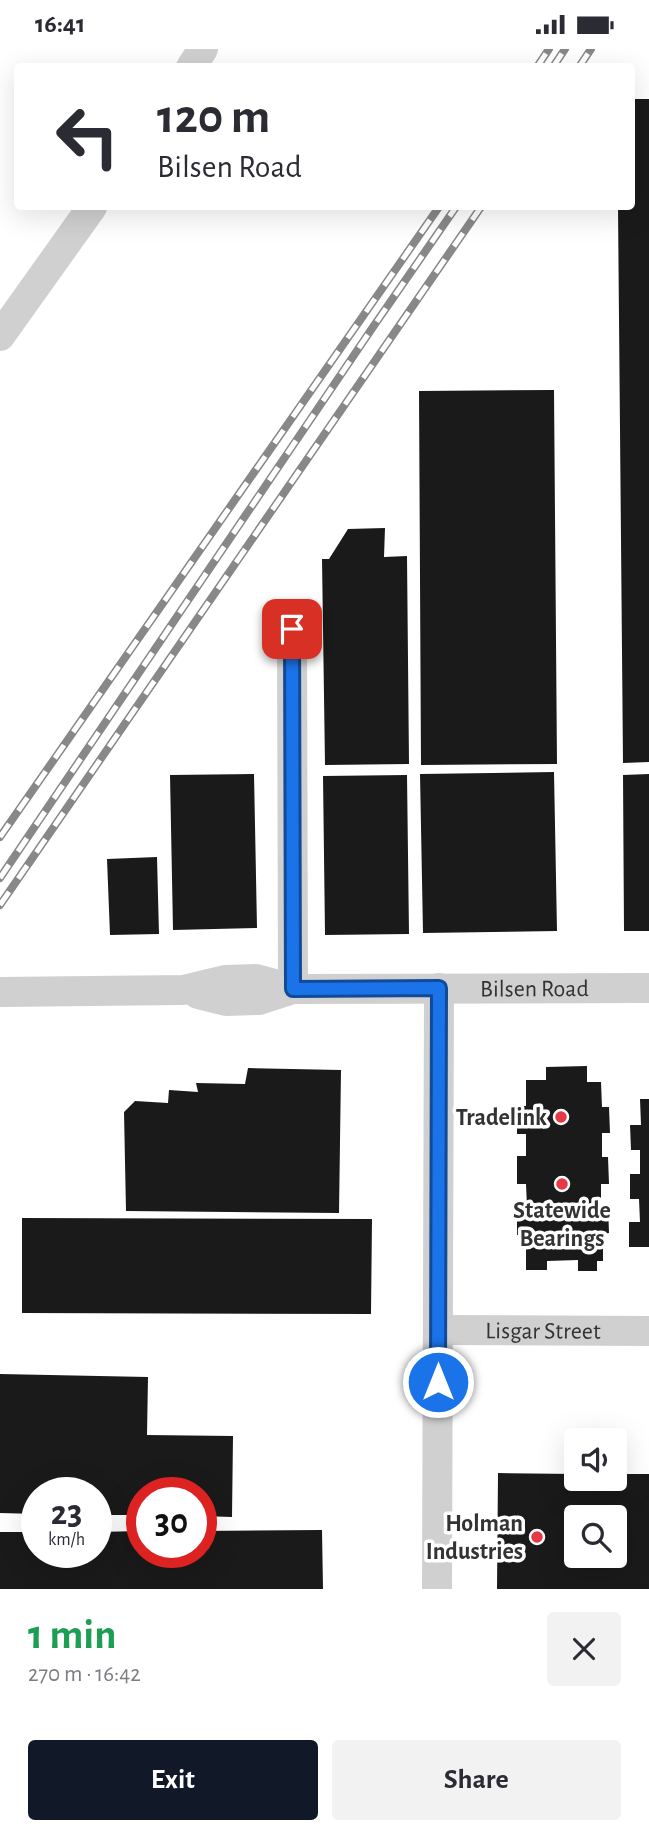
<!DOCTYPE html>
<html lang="en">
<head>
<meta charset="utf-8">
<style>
  :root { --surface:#fff; --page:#f2f2f3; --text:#2b2b33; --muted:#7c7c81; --accent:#111827 }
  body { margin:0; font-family:"Alegreya Sans",sans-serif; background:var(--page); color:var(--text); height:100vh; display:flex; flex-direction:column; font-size:26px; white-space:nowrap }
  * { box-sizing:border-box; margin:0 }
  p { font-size:23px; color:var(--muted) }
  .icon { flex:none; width:38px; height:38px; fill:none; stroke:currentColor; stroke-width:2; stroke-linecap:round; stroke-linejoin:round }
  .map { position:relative; height:1540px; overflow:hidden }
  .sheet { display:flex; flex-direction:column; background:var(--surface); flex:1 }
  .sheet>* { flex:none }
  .top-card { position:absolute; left:14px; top:14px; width:621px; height:147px; border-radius:7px; box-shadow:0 7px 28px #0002; background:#fff; color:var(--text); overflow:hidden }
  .controls { position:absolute; left:564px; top:1379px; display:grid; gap:14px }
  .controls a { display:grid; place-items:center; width:63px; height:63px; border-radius:7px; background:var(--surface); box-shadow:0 7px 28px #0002; font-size:35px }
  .speed { position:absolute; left:21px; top:1428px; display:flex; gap:14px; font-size:35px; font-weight:700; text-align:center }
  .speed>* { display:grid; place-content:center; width:91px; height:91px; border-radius:50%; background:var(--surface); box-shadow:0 7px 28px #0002; line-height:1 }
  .speed small { font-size:18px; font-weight:400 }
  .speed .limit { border:10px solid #d22; background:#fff; color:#111 }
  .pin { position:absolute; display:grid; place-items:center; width:60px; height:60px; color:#fff; margin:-30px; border-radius:14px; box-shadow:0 4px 10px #0006 }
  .me { position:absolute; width:77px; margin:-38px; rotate:0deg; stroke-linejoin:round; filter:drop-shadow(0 0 5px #0008) }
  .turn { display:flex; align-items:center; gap:24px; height:147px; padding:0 28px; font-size:32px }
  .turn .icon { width:91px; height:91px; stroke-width:2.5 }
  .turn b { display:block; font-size:49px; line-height:60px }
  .round { display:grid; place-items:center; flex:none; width:74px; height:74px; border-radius:7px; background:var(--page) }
  .summary { display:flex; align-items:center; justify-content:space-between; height:119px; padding:0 28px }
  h1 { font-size:42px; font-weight:700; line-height:52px; color:#1e9e55 }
  .cta { display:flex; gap:14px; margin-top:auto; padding:14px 28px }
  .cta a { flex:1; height:80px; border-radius:7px; background:var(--accent); color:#fff; font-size:28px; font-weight:700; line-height:80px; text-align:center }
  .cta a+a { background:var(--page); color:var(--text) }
  .status { display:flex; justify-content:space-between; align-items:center; height:49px; padding:0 35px; background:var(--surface); direction:ltr }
  .status svg { height:19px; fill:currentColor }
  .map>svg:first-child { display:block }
  .building { fill:#1a1a1a; fill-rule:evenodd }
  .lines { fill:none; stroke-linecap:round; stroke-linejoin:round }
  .minor { stroke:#d0d0d0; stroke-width:30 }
  .rail-casing { stroke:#888; stroke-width:8 }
  .rail { stroke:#fff; stroke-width:5; stroke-dasharray:16; stroke-linecap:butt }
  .route-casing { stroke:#114b97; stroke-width:18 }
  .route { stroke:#1a73e8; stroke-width:12 }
  .poi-dot { fill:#e63946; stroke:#fff; stroke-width:2.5 }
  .labels { text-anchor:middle; stroke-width:7; stroke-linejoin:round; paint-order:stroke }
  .street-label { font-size:24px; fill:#333; stroke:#fff }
  .poi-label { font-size:24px; font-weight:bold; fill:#333; stroke:#fff; text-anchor:end }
</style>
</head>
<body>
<div class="status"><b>16:41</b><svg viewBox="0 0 49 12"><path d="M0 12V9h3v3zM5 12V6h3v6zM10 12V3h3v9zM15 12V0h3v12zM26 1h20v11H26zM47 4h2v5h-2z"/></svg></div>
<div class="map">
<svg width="649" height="1540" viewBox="0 0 649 1540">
  <rect width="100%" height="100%" fill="#fff"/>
  <path class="building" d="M632,50H649V713L623,714L618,158H632Z
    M554,341L557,715L421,716L419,342Z
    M385,479L384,508L407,507L409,715L325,716L322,510H329L348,480Z
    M554,723L557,882L423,884L420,725Z
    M254,725L257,879L173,881L170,726Z
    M649,725V882H624L623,726Z
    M407,726L409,885L325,886L323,727Z
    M157,808L159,885L110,886L107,810Z
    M587,1017V1033H601L602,1058H609L610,1084H602V1108H608L609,1135H601V1157H608L609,1184L603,1185V1212H597V1222H578V1211L547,1212V1221H526V1185L517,1186V1158H527L526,1135H517V1107H526V1085H517V1057H526V1031H546V1018Z
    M248,1019L341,1021L339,1164L126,1162L124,1063L135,1052L168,1054L169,1041L198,1043L196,1034L245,1035Z
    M640,1050H649V1198H629V1173H640L639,1150H630V1125H640V1101H631L630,1076H641Z
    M22,1169L372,1170L371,1265L22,1264Z
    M0,1325L148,1328L147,1386L233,1387L232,1468L201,1467V1444H142V1466H96V1444H37V1465L0,1464Z
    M498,1424L576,1425V1430H614V1425H649V1540H497ZM576,1468H614V1507H576Z
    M322,1481L323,1540H0V1483H37V1503H96V1483L142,1482V1503H201V1482Z"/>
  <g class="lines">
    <g class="minor">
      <path d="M191,18L203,0"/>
      <path d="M0,287L92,158"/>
      <path d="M292,581L293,940"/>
      <path id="s1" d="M0,943L183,941L225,931L256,930L293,940L649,939"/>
      <path d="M198,945L226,952L259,951L293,940"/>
      <path id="s2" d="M438,1281L649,1282"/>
      <path d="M437,1540L439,939"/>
    </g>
    <defs>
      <path id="rail" d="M537,18L549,0
        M553,18L565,0
        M579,18L591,0
        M0,788L439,158
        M0,829L373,278L456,158
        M0,856L481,158"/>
    </defs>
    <use href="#rail" class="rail-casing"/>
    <use href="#rail" class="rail"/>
  </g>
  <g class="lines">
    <defs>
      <path id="route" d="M292,580L293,940L439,939L438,1333"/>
    </defs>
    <use href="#route" class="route-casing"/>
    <use href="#route" class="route"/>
  </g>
  <g class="poi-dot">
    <circle cx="561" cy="1068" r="7"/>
    <circle cx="562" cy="1135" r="7"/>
    <circle cx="537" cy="1488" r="7"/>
  </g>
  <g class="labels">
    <g class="street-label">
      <text dy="8" stroke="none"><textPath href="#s1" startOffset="537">Bilsen Road</textPath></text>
      <text dy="8" stroke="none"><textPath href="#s2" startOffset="105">Lisgar Street</textPath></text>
    </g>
    <g class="poi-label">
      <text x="547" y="1076">Tradelink</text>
      <text x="562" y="1169" text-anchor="middle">Statewide<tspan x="562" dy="28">Bearings</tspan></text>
      <text x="523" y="1482">Holman<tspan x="523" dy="28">Industries</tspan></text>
    </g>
  </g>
</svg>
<div class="controls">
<a><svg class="icon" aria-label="sound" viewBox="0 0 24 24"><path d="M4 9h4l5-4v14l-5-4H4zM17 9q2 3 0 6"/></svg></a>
<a><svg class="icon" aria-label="search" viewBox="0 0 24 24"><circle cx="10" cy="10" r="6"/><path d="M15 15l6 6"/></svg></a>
</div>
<div class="speed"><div>23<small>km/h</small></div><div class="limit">30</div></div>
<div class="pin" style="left:292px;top:580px;background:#d93025"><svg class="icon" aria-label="arrive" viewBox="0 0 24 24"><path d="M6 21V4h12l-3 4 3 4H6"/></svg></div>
<svg class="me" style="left:438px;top:1333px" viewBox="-20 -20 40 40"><circle r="17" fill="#1a73e8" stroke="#fff" stroke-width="3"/><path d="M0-11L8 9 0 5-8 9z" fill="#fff"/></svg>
<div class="top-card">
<div class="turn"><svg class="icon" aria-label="left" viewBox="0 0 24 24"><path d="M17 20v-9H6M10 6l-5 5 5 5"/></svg><div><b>120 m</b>Bilsen Road</div></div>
</div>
</div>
<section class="sheet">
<div class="summary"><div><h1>1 min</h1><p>270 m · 16:42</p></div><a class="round"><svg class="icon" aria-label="close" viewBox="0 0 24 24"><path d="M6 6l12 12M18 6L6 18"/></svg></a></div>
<div class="cta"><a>Exit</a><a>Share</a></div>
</section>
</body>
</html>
